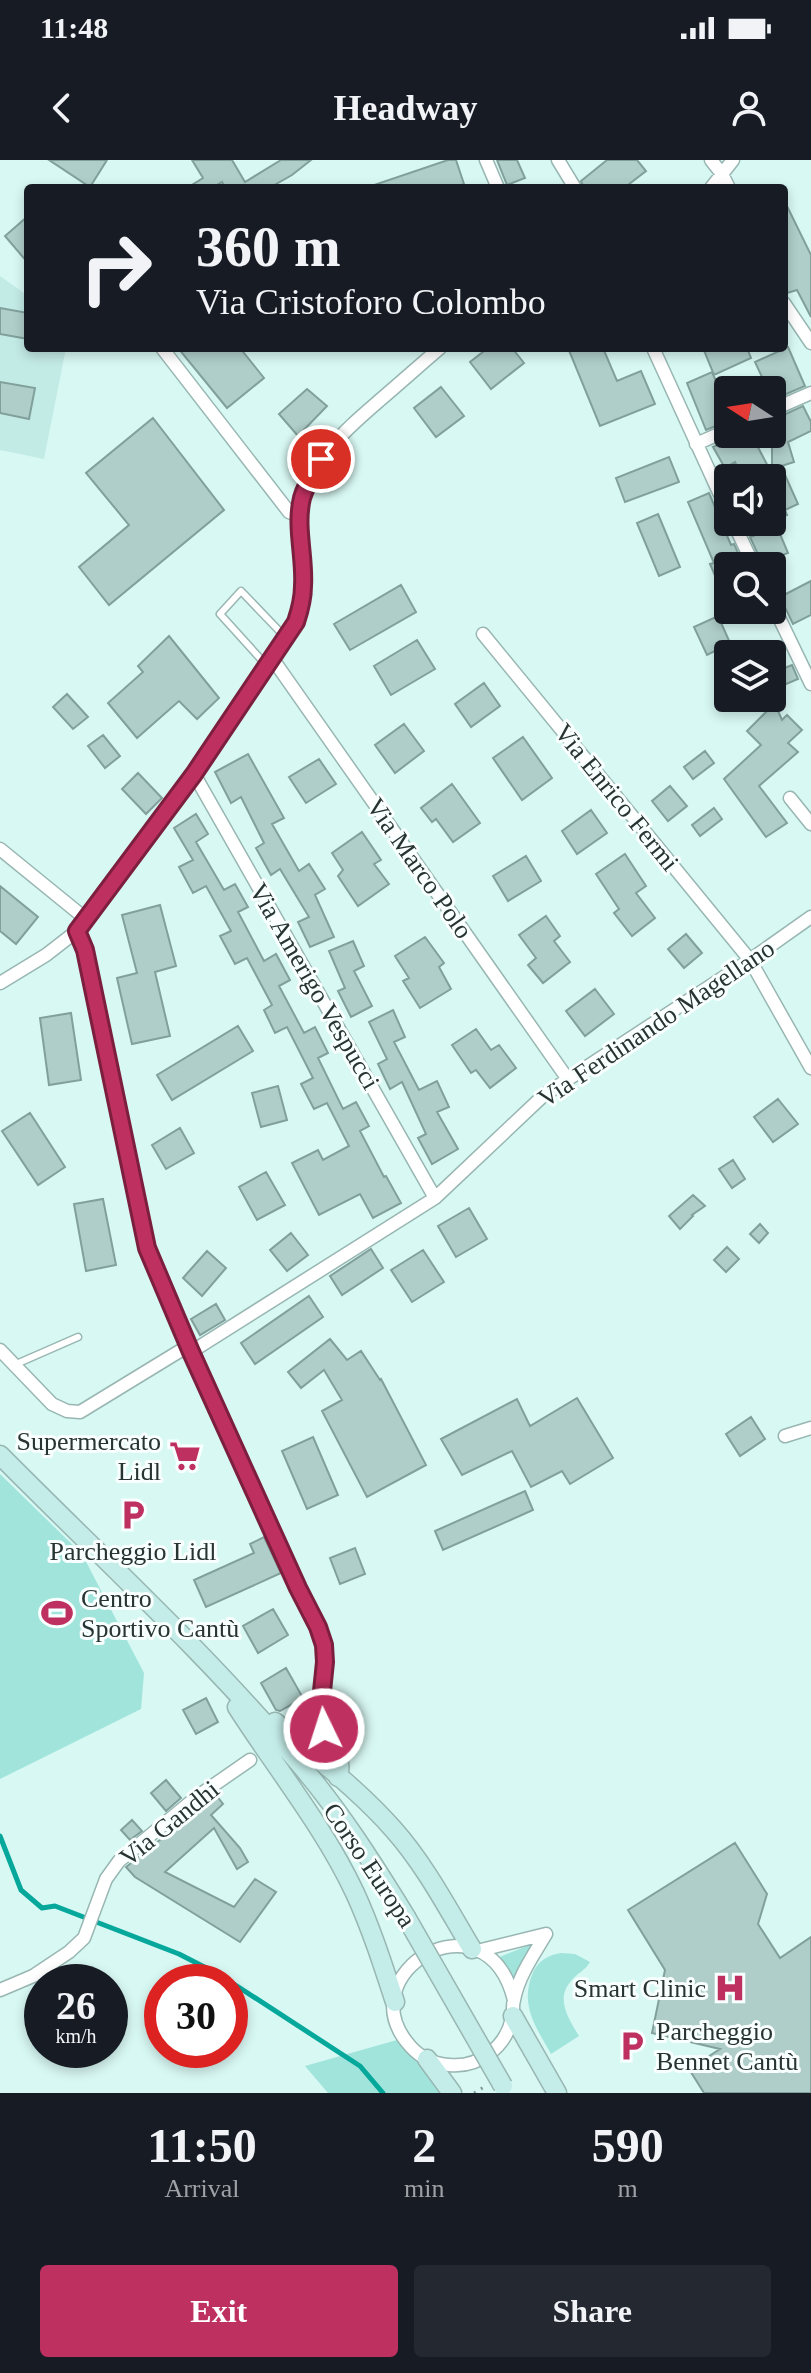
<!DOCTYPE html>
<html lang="en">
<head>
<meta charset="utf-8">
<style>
  :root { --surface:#171b24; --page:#242831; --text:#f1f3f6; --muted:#9ea1a6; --accent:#be3060 }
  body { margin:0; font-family:"Times New Roman",serif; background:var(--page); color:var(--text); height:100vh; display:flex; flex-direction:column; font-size:30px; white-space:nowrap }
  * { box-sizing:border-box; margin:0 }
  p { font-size:26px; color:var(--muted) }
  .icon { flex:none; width:44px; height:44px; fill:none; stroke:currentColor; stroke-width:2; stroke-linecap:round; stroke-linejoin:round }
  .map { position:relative; height:1933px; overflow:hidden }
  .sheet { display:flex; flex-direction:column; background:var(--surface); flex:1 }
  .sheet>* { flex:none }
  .guide { position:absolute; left:24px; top:24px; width:764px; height:168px; border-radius:8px; box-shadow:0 4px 12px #0003; background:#171b24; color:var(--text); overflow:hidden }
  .needle { width:52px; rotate:282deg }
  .fabs { position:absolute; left:714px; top:216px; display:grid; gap:16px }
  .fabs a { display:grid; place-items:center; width:72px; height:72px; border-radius:8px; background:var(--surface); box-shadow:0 4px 12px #0003; font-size:40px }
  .speed { position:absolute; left:24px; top:1804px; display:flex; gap:16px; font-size:40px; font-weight:700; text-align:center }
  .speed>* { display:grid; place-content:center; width:104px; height:104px; border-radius:50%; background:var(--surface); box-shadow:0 4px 12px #0003; line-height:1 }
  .speed small { font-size:20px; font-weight:400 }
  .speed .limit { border:12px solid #d22; background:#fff; color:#111 }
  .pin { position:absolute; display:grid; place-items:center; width:68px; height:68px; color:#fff; margin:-34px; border:4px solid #fff; border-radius:50%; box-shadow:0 2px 8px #0007 }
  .me { position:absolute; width:88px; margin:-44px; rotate:356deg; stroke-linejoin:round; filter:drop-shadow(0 0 6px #0008) }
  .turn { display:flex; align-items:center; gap:28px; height:168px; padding:0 40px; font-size:36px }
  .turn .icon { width:104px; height:104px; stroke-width:2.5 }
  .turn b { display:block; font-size:56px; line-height:68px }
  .eta { display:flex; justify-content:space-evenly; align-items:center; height:136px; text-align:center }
  .eta b { font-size:48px; font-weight:800; line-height:56px }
  .button { display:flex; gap:16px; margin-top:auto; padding:16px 40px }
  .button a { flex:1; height:92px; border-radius:8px; background:var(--accent); color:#fff; font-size:32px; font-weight:800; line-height:92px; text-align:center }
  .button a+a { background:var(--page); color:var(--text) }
  .status { display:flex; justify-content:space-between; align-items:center; height:56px; padding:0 40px; background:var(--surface); direction:ltr }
  .status svg { height:22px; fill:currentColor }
  header { display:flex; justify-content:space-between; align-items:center; height:104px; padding:0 40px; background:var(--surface); font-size:36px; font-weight:800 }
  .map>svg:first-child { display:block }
  .built { fill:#c3ebe6 }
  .green { fill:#a0e4db }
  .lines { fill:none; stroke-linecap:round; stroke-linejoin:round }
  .stream { stroke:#06a89c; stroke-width:5 }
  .building { fill:#afcec9; stroke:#82a09b; stroke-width:2 }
  .service-casing { stroke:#98b6b2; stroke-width:9 }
  .minor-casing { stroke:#98b6b2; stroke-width:15 }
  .secondary-casing { stroke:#98b6b2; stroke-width:21 }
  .path { stroke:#829895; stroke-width:3; stroke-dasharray:2 6; stroke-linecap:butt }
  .service { stroke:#fff; stroke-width:6 }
  .minor { stroke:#fff; stroke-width:12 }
  .secondary { stroke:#c4ede9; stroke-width:18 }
  .secondary-bridge-casing { stroke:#98b6b2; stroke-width:21; stroke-linecap:butt }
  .secondary-bridge { stroke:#c4ede9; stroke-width:18 }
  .route-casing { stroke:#7c1f3e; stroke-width:20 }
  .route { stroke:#be3060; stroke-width:14 }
  .labels { text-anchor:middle; stroke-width:6; stroke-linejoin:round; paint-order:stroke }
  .street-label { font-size:26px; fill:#283432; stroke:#f8fffe }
  .poi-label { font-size:26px; fill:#283432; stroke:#f8fffe; text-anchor:end }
</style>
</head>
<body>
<div class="status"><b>11:48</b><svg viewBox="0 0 49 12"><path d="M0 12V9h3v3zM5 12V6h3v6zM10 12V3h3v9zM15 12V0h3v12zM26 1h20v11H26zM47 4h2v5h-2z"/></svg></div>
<header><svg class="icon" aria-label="back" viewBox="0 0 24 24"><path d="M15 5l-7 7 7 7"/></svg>Headway<svg class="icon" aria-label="person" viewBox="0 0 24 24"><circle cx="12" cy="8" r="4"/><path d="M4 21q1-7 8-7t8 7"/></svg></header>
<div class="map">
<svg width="811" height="1933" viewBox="0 0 811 1933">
  <rect width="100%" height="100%" fill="#d8f8f3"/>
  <path class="built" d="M0,116L28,136V188H66L44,299L0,290Z"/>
  <path class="green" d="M0,1314L82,1394L144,1513L141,1549L0,1619Z
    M532,1784L512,1820L497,1798Z
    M561,1793L575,1794L590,1802C585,1811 577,1813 571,1821C555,1839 569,1859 579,1876L551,1894C536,1867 520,1846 532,1815C537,1801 548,1795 561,1793Z
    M404,1878L452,1933H328L305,1906Z"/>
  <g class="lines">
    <path class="stream" d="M0,1676L21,1730L42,1748L55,1746L179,1794L220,1815L360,1906L383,1933"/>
  </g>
  <path class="building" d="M49,0H107L90,27Z
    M192,0H232L245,22L281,0H311L292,15L269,28H225L222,22L212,28H187L203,18Z
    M448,0H456L464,24L452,28H372L371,26Z
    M497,0H517L525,18L507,25Z
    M607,0H637L646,11L624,28H584L581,21Z
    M784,40L811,95V157L797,130L784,134Z
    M28,56V103L5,76Z
    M0,148L28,153V179L0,174Z
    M788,187L805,226L772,240V230H768L755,202Z
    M178,188H240L264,218L227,248Z
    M488,188H512L524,203L491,229L470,202Z
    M568,188H603L617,221L641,211L655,244L600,266Z
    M703,188H747L751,198L714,215Z
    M712,212L728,249V261L706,270L687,223Z
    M0,222L35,228L29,259L0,253Z
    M441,227L464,256L436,277L414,248Z
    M307,229L327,246L298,276L279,254Z
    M803,246L811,262V271L788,282L794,302L781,306L798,344L785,350L787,355L772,362H775L788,393L762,403L750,377L756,375L749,362H772V318H742L735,302L725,308L713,287L732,278L736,274H751L772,314V262L780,259L779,257Z
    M153,258L224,350L109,445L79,407L129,365L86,313Z
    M669,297L679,322L625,342L616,318Z
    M709,333L731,385L734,384L744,406H728V446L710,404L714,403L688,342Z
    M658,354L680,407L659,416L637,363Z
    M811,421V455L793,464L780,437Z
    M401,425L416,452L350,490L334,464Z
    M718,456L735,494H721L719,489L707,495L694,467Z
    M169,476L219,538L197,559L179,541L137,578L108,543L143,512L138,506Z
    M417,480L435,509L391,535L374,506Z
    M792,505L798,519L772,530V513Z
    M484,523L500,546L471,567L455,544Z
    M67,534L88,557L73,569L53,547Z
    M772,537L782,560L787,555L802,570L788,583L798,592L759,626L787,663L766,677L724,619L761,585L747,571L772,546Z
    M404,564L424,591L395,613L375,585Z
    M103,575L120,596L105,608L88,586Z
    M523,577L552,618L522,640L493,598Z
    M705,591L714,603L693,619L684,607Z
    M248,594L284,658L272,664L299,711L309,704L325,729L315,735L334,777L310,787L298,762L309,757L280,709L271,715L256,688L264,683L241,637L231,643L215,612Z
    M319,599L336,624L306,643L289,617Z
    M138,613L162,638L146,654L122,629Z
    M452,624L480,663L453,682L436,659L432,662L421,648Z
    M670,626L687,646L668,661L652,641Z
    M714,648L722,659L700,676L692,665Z
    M591,650L607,673L577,694L562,671Z
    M196,654L208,674L196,682L224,730L235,724L248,747L238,752L264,801L276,794L290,820L279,826L304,873L315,867L328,893L318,898L343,949L356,942L369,966L360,971L384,1017L386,1016L401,1043L373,1058L360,1034L319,1055L292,1003L318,990L323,1000L349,986L327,943L314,949L301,924L313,918L287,867L275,873L264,850L272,845L247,798L235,804L220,776L231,771L206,726L193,733L179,707L193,700L174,668Z
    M362,672L381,700L374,704L389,724L358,746L338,716L343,710L332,693Z
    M625,694L646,726L636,733L655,758L632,776L614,753L619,749L596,714Z
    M526,696L541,721L508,741L493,716Z
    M0,726L38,757L16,784L0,771Z
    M160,745L176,806L155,812L170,876L132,884L117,818L137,813L122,755Z
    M546,756L560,776L554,781L570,802L543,823L528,805L536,798L519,775Z
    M686,774L702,793L684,808L668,789Z
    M425,777L444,803L439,807L451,829L420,848L403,821L409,818L395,796Z
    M353,781L364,806L354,811L372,846L351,857L338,831L345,828L329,791Z
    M595,829L614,854L585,876L566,851Z
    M393,850L405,877L394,882L419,930L437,921L449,947L437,952L458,989L432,1004L418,978L426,974L402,922L390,929L378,904L387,899L369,862Z
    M71,853L81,920L49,925L40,858Z
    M238,866L253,891L172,940L157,915Z
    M476,869L491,890L499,885L516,908L490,928L476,910L471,913L452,885Z
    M278,926L287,960L261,967L252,933Z
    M778,939L798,964L773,982L754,957Z
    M30,953L65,1007L38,1025L2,971Z
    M180,968L194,993L166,1009L152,985Z
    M733,1000L745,1019L732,1028L719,1009Z
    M266,1012L285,1045L257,1060L239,1027Z
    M693,1035L705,1046L692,1055L693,1056L680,1069L669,1056Z
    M103,1039L116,1105L86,1111L74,1044Z
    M469,1048L487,1079L456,1097L438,1066Z
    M760,1064L768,1073L759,1083L750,1074Z
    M291,1073L308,1095L287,1111L270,1090Z
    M727,1087L739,1099L726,1112L714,1100Z
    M371,1089L383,1108L342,1135L330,1116Z
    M423,1090L444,1122L412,1142L391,1110Z
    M207,1091L226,1108L202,1136L183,1118Z
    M309,1136L323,1157L255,1204L241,1183Z
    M216,1144L225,1160L200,1175L191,1159Z
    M330,1179L347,1200L361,1191L380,1220L381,1219L426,1305L367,1337L322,1251L342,1240L324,1210L301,1228L288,1212Z
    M577,1238L613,1298L570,1324L562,1311L531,1327L512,1291L462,1315L441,1279L517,1239L530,1266Z
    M751,1257L765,1279L740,1296L726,1274Z
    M313,1277L338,1335L307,1349L282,1291Z
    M525,1331L533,1350L443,1390L435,1371Z
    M264,1377L281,1413L206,1447L194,1420L254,1393L250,1384Z
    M355,1388L365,1414L340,1424L330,1398Z
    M273,1449L288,1475L258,1493L243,1466Z
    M286,1508L303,1538L280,1551L276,1550L261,1523Z
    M206,1538L218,1562L196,1574L183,1550Z
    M166,1620L181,1638L166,1651L151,1633Z
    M216,1635L223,1644L211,1655L240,1688L248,1702L237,1709L214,1668L165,1712L234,1747L255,1719L276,1732L240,1782L135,1717L126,1707Z
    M132,1660L142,1671L130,1680L121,1670Z
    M735,1683L767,1734L758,1764L780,1798L811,1777V1933H704L689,1909L720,1889L652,1873L665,1810L628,1750Z"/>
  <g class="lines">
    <defs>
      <path id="service" d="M267,506L220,454L241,431L286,478
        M14,1205L78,1177"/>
      <path id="minor" d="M486,0L498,28
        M558,0L575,28
        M711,0L722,14L729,28
        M711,28L733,0
        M784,143L811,183
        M162,188L289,352L300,356
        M653,188L728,352
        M772,250L811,233
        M696,284L728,270
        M733,362L754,406
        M772,443L811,524
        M483,474L750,800L811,908
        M272,498L567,918
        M194,614L435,1038
        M790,638L811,664
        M0,689L86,759
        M77,771L85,790L147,1088L191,1192L298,1428L318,1467L324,1485L325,1502L321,1541L322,1559L329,1578
        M0,823L46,795L77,771L194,614L296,462C309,420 296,393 300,353C306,303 344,271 380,240C400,223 420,205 440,188
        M0,1190L52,1244L67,1251L80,1252L188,1186
        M191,1192L435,1038L544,935L750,800L811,757
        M785,1276L811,1268
        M477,1791L546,1774
        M0,1830L33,1816L69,1792L84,1778L106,1719L119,1701L198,1636L250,1600
        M514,1840C486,1728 344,1814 411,1887C421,1898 435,1904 449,1905C479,1908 506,1887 512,1858C514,1852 512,1846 514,1840C518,1817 534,1794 546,1774"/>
      <path id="secondary" d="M0,1295C100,1396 206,1493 298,1602C339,1650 373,1703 406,1757
        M237,1547C276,1608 324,1667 355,1733C371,1768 383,1805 395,1842
        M275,1562C315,1597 359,1630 394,1670C425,1705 448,1749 472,1789
        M329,1578C337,1591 342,1602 338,1617
        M513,1856L557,1933
        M427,1899L452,1933"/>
    </defs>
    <use href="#service" class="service-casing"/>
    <use href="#minor" class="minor-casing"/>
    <use href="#secondary" class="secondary-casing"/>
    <path class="path" d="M474,1933L484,1927"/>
    <use href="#service" class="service"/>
    <use href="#minor" class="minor"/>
    <use href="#secondary" class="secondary"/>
    <defs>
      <path id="secondary-bridge" d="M406,1757L503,1926"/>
    </defs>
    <use href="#secondary-bridge" class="secondary-bridge-casing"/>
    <use href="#secondary-bridge" class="secondary-bridge"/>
  </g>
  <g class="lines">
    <defs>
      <path id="route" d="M321,299C314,312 306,324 302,338C295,367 305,397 303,426C303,438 300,450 296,462L194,614L77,771L85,790L147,1088L191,1192L298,1428L318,1467L324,1485L325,1502L321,1541L324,1569"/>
    </defs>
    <use href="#route" class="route-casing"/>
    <use href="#route" class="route"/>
  </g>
  <defs>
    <symbol id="supermarket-bare" viewBox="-9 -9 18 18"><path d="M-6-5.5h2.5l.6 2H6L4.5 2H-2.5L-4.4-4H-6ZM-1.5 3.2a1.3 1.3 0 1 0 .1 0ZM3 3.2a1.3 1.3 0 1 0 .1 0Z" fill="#be3060" stroke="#f8fffe" stroke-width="2.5" paint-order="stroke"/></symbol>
    <symbol id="parking-bare" viewBox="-9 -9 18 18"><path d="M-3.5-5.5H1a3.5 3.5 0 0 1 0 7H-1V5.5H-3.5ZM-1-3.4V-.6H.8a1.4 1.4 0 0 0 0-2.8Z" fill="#be3060" stroke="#f8fffe" stroke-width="2.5" paint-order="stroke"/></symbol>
    <symbol id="stadium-bare" viewBox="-9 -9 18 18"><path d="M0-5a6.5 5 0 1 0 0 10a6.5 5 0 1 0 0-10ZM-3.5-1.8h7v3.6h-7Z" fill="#be3060" stroke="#f8fffe" stroke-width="2.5" paint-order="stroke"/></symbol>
    <symbol id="hospital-bare" viewBox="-9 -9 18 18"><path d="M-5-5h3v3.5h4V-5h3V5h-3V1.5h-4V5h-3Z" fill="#be3060" stroke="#f8fffe" stroke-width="2.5" paint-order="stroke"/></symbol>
  </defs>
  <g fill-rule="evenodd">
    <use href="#supermarket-bare" x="163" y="1274" width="44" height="44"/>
    <use href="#parking-bare" x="111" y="1333" width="44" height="44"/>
    <use href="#stadium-bare" x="35" y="1431" width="44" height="44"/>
    <use href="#hospital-bare" x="708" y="1806" width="44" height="44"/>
    <use href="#parking-bare" x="610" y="1864" width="44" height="44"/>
  </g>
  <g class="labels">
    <g class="street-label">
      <text transform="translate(617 637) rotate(51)" y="9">Via Enrico Fermi</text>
      <text transform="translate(420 708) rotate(55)" y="9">Via Marco Polo</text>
      <text transform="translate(315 826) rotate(60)" y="9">Via Amerigo Vespucci</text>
      <text transform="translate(656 863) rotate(-34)" y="9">Via Ferdinando Magellano</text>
      <text transform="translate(169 1663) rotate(-39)" y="9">Via Gandhi</text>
      <text transform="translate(370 1705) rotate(56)" y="9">Corso Europa</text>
    </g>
    <g class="poi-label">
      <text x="161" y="1290">Supermercato<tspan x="161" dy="30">Lidl</tspan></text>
      <text x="133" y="1400" text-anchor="middle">Parcheggio Lidl</text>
      <text x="81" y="1447" text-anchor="start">Centro<tspan x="81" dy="30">Sportivo Cantù</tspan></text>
      <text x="706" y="1837">Smart Clinic</text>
      <text x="656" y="1880" text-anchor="start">Parcheggio<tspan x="656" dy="30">Bennet Cantù</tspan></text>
    </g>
  </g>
</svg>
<div class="fabs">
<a><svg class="needle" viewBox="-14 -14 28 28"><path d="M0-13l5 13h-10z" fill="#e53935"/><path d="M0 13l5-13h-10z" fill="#9ea1a6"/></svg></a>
<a><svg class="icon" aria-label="sound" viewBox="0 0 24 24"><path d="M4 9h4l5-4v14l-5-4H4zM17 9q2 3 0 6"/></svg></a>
<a><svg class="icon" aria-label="search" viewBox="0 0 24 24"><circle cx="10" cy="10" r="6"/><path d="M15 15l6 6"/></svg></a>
<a><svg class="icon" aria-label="layers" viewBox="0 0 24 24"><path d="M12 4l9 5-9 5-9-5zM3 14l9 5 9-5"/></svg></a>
</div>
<div class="speed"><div>26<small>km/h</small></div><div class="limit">30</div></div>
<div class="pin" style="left:321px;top:299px;background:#d93025"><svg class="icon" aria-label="arrive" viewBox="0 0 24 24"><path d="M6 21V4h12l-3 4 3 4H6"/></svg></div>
<svg class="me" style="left:324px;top:1569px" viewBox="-20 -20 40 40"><circle r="17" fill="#be3060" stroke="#fff" stroke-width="3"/><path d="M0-11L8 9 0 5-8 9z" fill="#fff"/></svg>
<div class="guide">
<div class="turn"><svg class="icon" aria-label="right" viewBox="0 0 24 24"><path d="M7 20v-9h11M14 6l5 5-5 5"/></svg><div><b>360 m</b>Via Cristoforo Colombo</div></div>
</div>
</div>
<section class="sheet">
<div class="eta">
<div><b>11:50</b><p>Arrival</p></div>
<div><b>2</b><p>min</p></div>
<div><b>590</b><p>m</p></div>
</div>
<div class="button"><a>Exit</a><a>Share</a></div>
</section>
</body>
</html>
